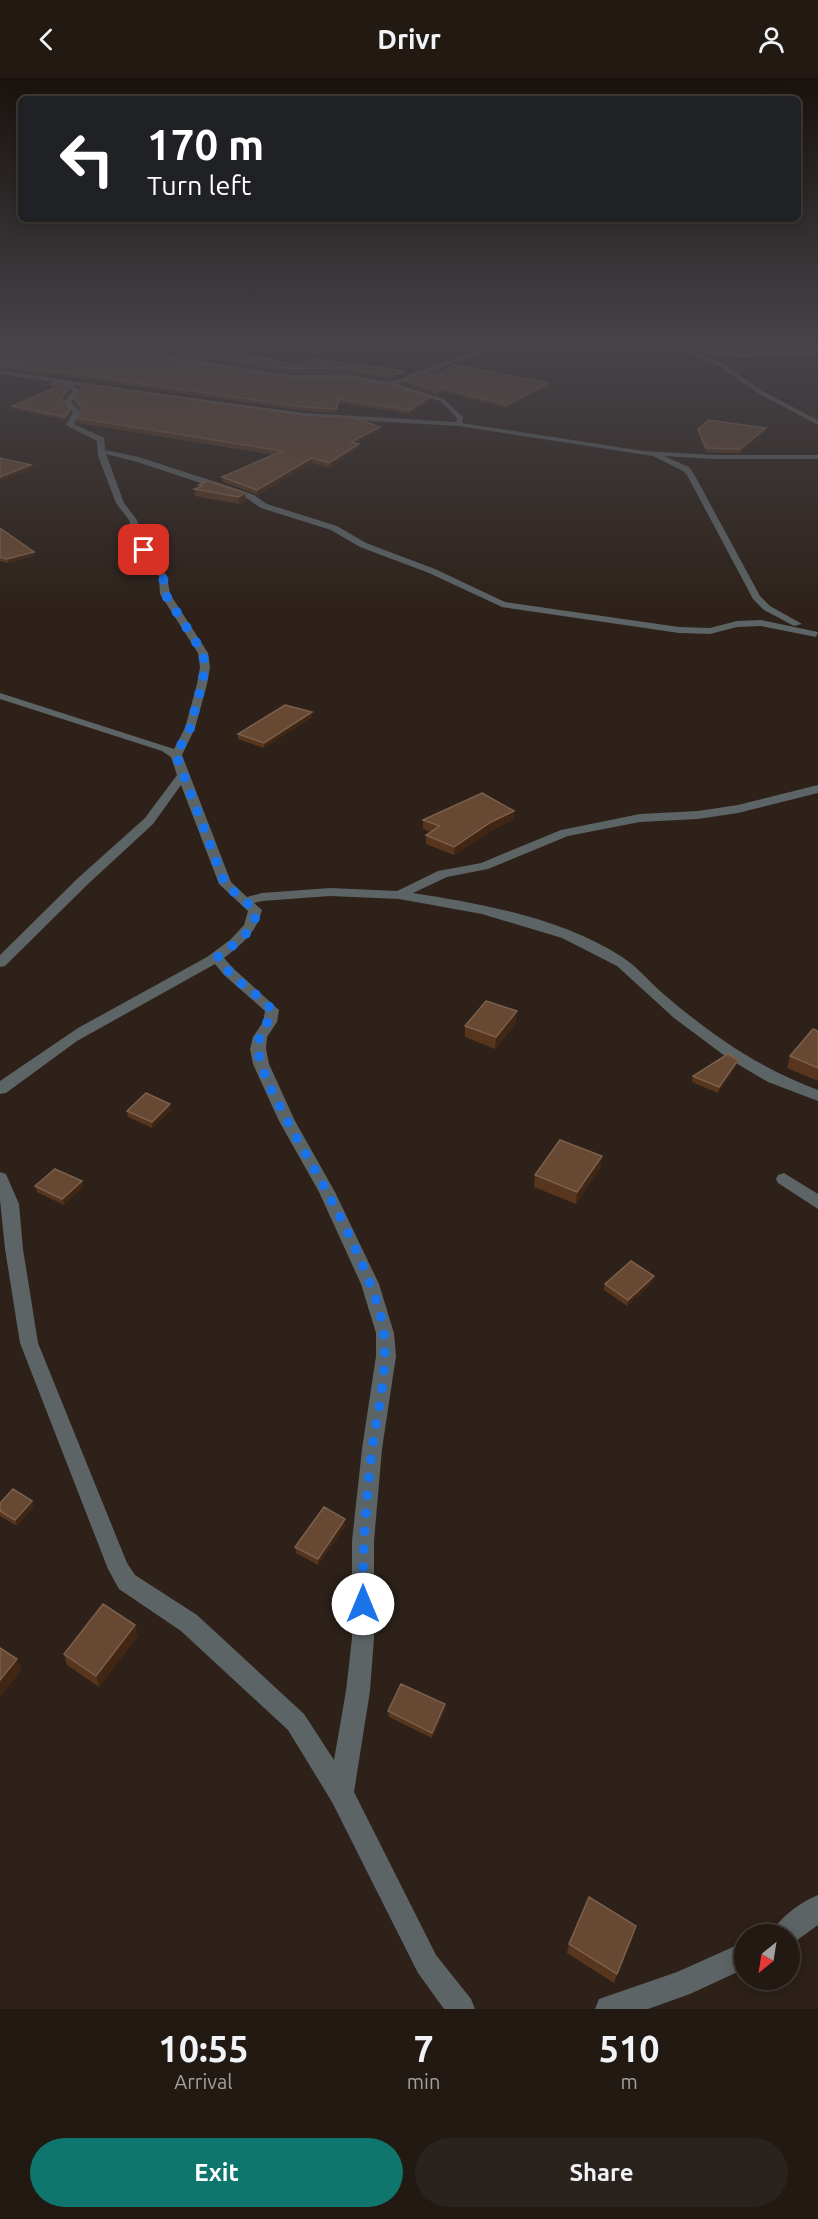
<!DOCTYPE html>
<html lang="en">
<head>
<meta charset="utf-8">
<style>
  :root { --surface:#221913; --page:#2a221c; --text:#f1f3f6; --muted:#a2a0a0; --line:#3f3833; --accent:#0f766e }
  body { margin:0; font-family:Ubuntu,sans-serif; background:var(--page); color:var(--text); height:100vh; display:flex; flex-direction:column; font-size:22px; white-space:nowrap }
  * { box-sizing:border-box; margin:0 }
  p { font-size:20px; color:var(--muted) }
  .icon { flex:none; width:33px; height:33px; fill:none; stroke:currentColor; stroke-width:2; stroke-linecap:round; stroke-linejoin:round }
  .map { position:relative; height:1931px; overflow:hidden }
  .side { display:flex; flex-direction:column; background:var(--surface); flex:1 }
  .side>* { flex:none }
  .hud { position:absolute; left:18px; top:18px; width:783px; height:126px; border-radius:9px; box-shadow:0 3px 15px #0003,0 0 0 2px var(--line); background:#202124; color:#fff; overflow:hidden }
  .needle { width:39px; rotate:210deg }
  .controls { position:absolute; left:734px; top:1846px; display:grid; gap:12px }
  .controls a { display:grid; place-items:center; width:66px; height:66px; border-radius:50%; background:var(--surface); box-shadow:0 3px 15px #0003,0 0 0 2px var(--line); font-size:30px }
  .pin { position:absolute; display:grid; place-items:center; width:51px; height:51px; color:#fff; margin:-26px; border-radius:12px; box-shadow:0 3px 9px #0006 }
  .me { position:absolute; width:66px; margin:-33px; rotate:0deg; stroke-linejoin:round; filter:drop-shadow(0 0 4px #0008) }
  .turn { display:flex; align-items:center; gap:21px; height:126px; padding:0 30px; font-size:27px }
  .turn .icon { width:78px; height:78px; stroke-width:2.5 }
  .turn b { display:block; font-size:42px; line-height:51px }
  .eta { display:flex; justify-content:space-evenly; align-items:center; height:102px; text-align:center }
  .eta b { font-size:36px; font-weight:700; line-height:42px }
  .button { display:flex; gap:12px; margin-top:auto; padding:12px 30px }
  .button a { flex:1; height:69px; border-radius:36px; background:var(--accent); color:#fff; font-size:24px; font-weight:700; line-height:69px; text-align:center }
  .button a+a { background:var(--page); color:var(--text) }
  header { display:flex; justify-content:space-between; align-items:center; height:78px; padding:0 30px; background:var(--surface); font-size:27px; font-weight:700 }
  .map>svg:first-child { display:block }
  .lines { fill:none; stroke-linecap:round; stroke-linejoin:round }
  .minor { fill:#5c6465; fill-rule:evenodd }
  .wall { fill:#57361d }
  .shaded-wall { fill:#402613 }
  .building { fill:#674832; stroke:#7b604c; stroke-width:1.5 }
  .route { stroke:#1a73e8; stroke-width:10; stroke-dasharray:0 18 }
</style>
</head>
<body>
<header><svg class="icon" aria-label="back" viewBox="0 0 24 24"><path d="M15 5l-7 7 7 7"/></svg>Drivr<svg class="icon" aria-label="person" viewBox="0 0 24 24"><circle cx="12" cy="8" r="4"/><path d="M4 21q1-7 8-7t8 7"/></svg></header>
<div class="map">
<svg width="818" height="1931" viewBox="0 0 818 1931">
  <rect width="100%" height="100%" fill="#2d2119"/>
  <g class="lines">
    <path class="minor" d="M81,265H92L292,297L346,296L389,304L402,301L410,296L501,265H508L397,306L444,321L463,339L462,345L643,373L714,377H818V381H714L664,378L689,389L694,396L760,518L770,528L802,546L794,548L764,532L753,521L687,397L683,393L653,378L458,348L304,339L148,317L146,314L304,335L456,344L457,340L440,323L389,308L346,300L292,301Z
      M666,265H673L723,286L762,313L818,342V347L758,315L719,288Z
      M704,273L741,275L818,273V277L741,279L702,276Z
      M0,292L103,308L101,311L72,307L80,312L71,324L80,334L74,346L104,360L105,372L139,379L240,412L254,417L267,426L337,448L366,465L435,491L505,524L679,549L710,550L737,543L761,542L818,554L816,559L761,548L737,549L710,556L679,555L502,529L429,495L360,469L331,452L261,430L248,421L234,416L134,383L106,376L124,425L137,442L141,458L167,498L170,516L208,575L210,589L207,606L195,650L182,677L231,804L247,819L262,815L330,810L397,813L438,793L481,785L561,752L640,736L698,733L738,727L818,707V715L738,735L698,741L640,744L568,758L488,791L447,799L413,815C483,826 562,840 622,879C639,890 651,906 667,919C713,958 761,991 818,1012V1023L768,1004L729,981L674,940L617,888L562,860L482,836L399,821L330,818L262,823L254,825L262,832C256,855 243,865 224,880L234,891L279,932L277,944L267,959L266,971L269,986L295,1043L335,1114L379,1206L394,1255L396,1278L382,1371L374,1463V1560L370,1613L354,1714L436,1877L471,1921L475,1931H444L418,1895L332,1724L288,1652L181,1553L119,1511L108,1491L20,1265L5,1171L0,1122V1094L6,1096L19,1126L23,1171L38,1265L127,1485L135,1497L197,1537L304,1636L334,1682L346,1613L352,1560V1463L362,1371L376,1278V1255L361,1206L319,1114L279,1043L253,986L250,971L253,959L263,944L265,933L224,897L215,886L77,963L6,1015L0,1016V1003L78,950L207,879L230,862L244,847L248,833L219,806L181,707L153,746L87,807L5,888L0,889V877L77,801L145,740L177,697L171,679L162,673L0,621V615L174,671L185,650L197,606L200,589L198,575L160,516L159,498L133,458L129,442L116,425L98,378L97,363L66,347L73,334L64,324L73,313L61,305L0,296Z
      M784,1095L818,1116V1131L778,1105L776,1101L778,1097Z
      M818,1817V1847L789,1868V1857H771C778,1840 801,1824 818,1817Z
      M744,1864V1891L690,1916L648,1931H595L599,1921L677,1894Z"/>
  </g>
  <path class="wall" d="M0,265L430,322L410,336L339,325L336,335L304,333L77,300L0,291Z
    M165,271L298,287L313,281L405,296L389,302L346,294L292,295L166,275Z
    M436,297L548,305V309L507,330L443,314L438,317L404,306V302Z
    M80,305L380,349V353L357,365L359,370L330,390L312,385L258,417L223,404L222,399L274,377L77,345V340L81,332L74,324L73,320L81,310Z
    M50,306L69,310L70,314L63,322L70,334L66,342L12,331V328L54,310L50,309Z
    M698,351L766,354L740,375L706,374L698,355Z
    M208,403L246,423L239,426L195,418L194,411L199,409V407Z
    M0,450L34,474V478L8,485L0,483Z
    M312,634V639L264,670L238,661V656Z
    M514,733V741L491,753L454,777L426,766V757L431,754L423,751V742Z
    M516,945L495,971L465,959V948Z
    M818,953V1003L787,990L790,978Z
    M736,988L718,1015L692,1004L693,998Z
    M171,1032L152,1050L128,1039L127,1033Z
    M602,1078L600,1090L576,1126L534,1109L535,1097Z
    M82,1103L83,1109L64,1127L37,1114L35,1108Z
    M653,1204L627,1228L604,1212L605,1206Z
    M32,1423L33,1429L17,1448L0,1438V1425Z
    M346,1447L318,1487L296,1475L295,1469Z
    M135,1547L138,1558L99,1609L67,1587L64,1576Z
    M445,1626V1632L432,1660L389,1639L388,1633Z
    M634,1857L614,1905L567,1875L569,1866Z"/>
  <path class="shaded-wall" d="M405,293V296L389,302V298Z
    M548,305V309L507,330V327Z
    M69,310L70,314L62,324L61,320Z
    M443,310V314L438,317V313Z
    M430,319V322L410,336V332Z
    M70,331V334L66,342L65,339Z
    M380,349V353L351,368V364Z
    M766,350V354L740,375V371Z
    M359,366V370L330,390L329,385Z
    M312,380V385L258,417L257,412Z
    M31,387V392L0,404V399Z
    M245,415L246,423L239,426V419Z
    M34,474V478L8,485L7,481Z
    M312,634V639L264,670V665Z
    M514,733V741L491,753L454,777V769L491,744Z
    M517,933L516,945L495,971L496,959Z
    M738,982L736,988L718,1015L719,1009Z
    M170,1026L171,1032L152,1050V1044Z
    M602,1078L600,1090L576,1126L577,1114Z
    M82,1103L83,1109L64,1127L62,1121Z
    M654,1198L653,1204L627,1228L628,1222Z
    M32,1423L33,1429L17,1448L15,1442Z
    M345,1441L346,1447L318,1487V1481Z
    M135,1547L138,1558L99,1609L96,1598Z
    M17,1581L22,1592L0,1619V1602Z
    M445,1626V1632L432,1660V1655Z
    M636,1848L634,1857L614,1905L617,1896Z"/>
  <path class="building" d="M0,265H72L291,300L346,299L388,307L430,319L410,332L339,321L336,331L304,329L76,296L0,288Z
    M166,267L207,273L217,271L298,287L313,281L405,293L389,298L346,290L292,291L165,271Z
    M455,287L548,305L507,327L443,310L438,313L404,302L424,295L436,297Z
    M60,304L69,310L61,320L70,331L65,339L12,328L60,308L50,306Z
    M80,305L303,337L355,340L380,349L351,364L359,366L329,385L312,380L257,412L222,399L282,373L77,340L82,329L73,320L81,309Z
    M709,342L766,350L740,371L706,370L698,351Z
    M0,380L31,387L0,399Z
    M208,403L245,415L239,419L194,411L202,408L199,407Z
    M0,450L34,474L7,481L0,479Z
    M285,627L312,634L264,665L238,656Z
    M482,715L514,733L491,744L454,769L426,757L440,748L423,742Z
    M486,923L517,933L496,959L465,948Z
    M813,951L818,953V990L790,978Z
    M728,976L738,982L719,1009L693,998Z
    M146,1015L170,1026L152,1044L127,1033Z
    M560,1062L602,1078L577,1114L535,1097Z
    M55,1091L82,1103L62,1121L35,1108Z
    M631,1183L654,1198L628,1222L605,1206Z
    M13,1411L32,1423L15,1442L0,1433V1425Z
    M324,1429L345,1441L318,1481L295,1469Z
    M103,1526L135,1547L96,1598L64,1576Z
    M0,1570L17,1581L0,1602Z
    M401,1606L445,1626L432,1655L388,1633Z
    M589,1819L636,1848L617,1896L569,1866Z"/>
  <linearGradient id="sky" x2="0" y2="1"><stop stop-color="#19120e"/><stop offset="0.5" stop-color="#464349"/><stop offset="1" stop-color="#464349" stop-opacity="0"/></linearGradient>
  <rect width="818" height="535" fill="url(#sky)"/>
  <g class="lines">
    <path class="route" d="M144,472L163,498L165,516L203,575L205,589L202,606L190,650L176,677L225,806L255,832C259,852 231,868 218,879C230,902 255,912 272,932C269,946 258,955 258,969C257,998 311,1083 326,1112C346,1149 365,1189 378,1228C393,1275 379,1324 372,1372C366,1423 362,1474 363,1526"/>
  </g>
</svg>
<div class="controls">
<a><svg class="needle" viewBox="-14 -14 28 28"><path d="M0-13l5 13h-10z" fill="#e53935"/><path d="M0 13l5-13h-10z" fill="#a2a0a0"/></svg></a>
</div>
<div class="pin" style="left:144px;top:472px;background:#d93025"><svg class="icon" aria-label="arrive" viewBox="0 0 24 24"><path d="M6 21V4h12l-3 4 3 4H6"/></svg></div>
<svg class="me" style="left:363px;top:1526px" viewBox="-20 -20 40 40"><circle r="19" fill="#fff"/><path d="M0-13L10 11 0 6-10 11z" fill="#1a73e8"/></svg>
<div class="hud">
<div class="turn"><svg class="icon" aria-label="left" viewBox="0 0 24 24"><path d="M17 20v-9H6M10 6l-5 5 5 5"/></svg><div><b>170 m</b>Turn left</div></div>
</div>
</div>
<section class="side">
<div class="eta">
<div><b>10:55</b><p>Arrival</p></div>
<div><b>7</b><p>min</p></div>
<div><b>510</b><p>m</p></div>
</div>
<div class="button"><a>Exit</a><a>Share</a></div>
</section>
</body>
</html>
